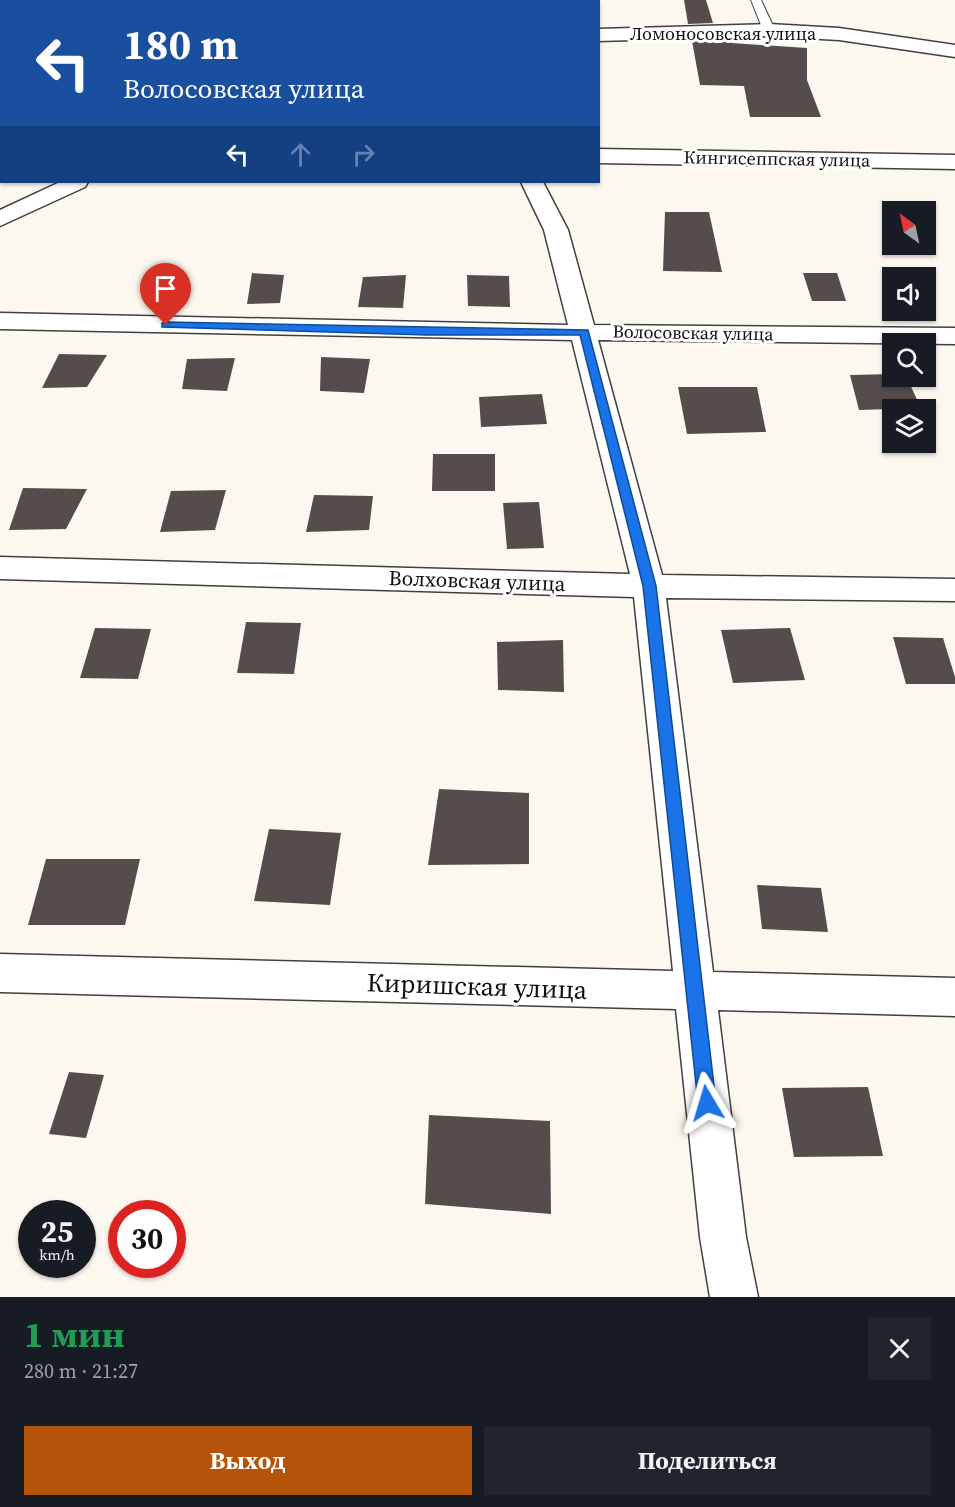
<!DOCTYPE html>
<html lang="ru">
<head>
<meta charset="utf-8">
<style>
  :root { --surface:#171b24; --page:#20242c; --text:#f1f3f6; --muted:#9ea1a6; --accent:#b45309 }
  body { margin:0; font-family:"Source Serif 4",serif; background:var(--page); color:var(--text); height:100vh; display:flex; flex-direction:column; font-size:22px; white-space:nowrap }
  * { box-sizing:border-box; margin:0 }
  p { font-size:20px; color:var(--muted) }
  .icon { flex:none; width:33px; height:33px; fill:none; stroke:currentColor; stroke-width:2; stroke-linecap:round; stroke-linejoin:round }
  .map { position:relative; height:1297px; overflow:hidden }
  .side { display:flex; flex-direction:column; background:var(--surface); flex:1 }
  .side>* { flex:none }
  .guide { position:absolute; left:0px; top:0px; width:600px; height:183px; box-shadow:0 2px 4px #0004; background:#1a4fa0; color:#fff; overflow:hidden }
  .needle { width:39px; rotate:327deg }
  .tools { position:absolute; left:882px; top:201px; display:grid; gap:12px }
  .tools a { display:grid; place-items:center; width:54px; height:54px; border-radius:0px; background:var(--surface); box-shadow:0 2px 4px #0004; font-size:30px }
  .speed { position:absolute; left:18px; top:1200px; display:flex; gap:12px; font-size:30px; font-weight:700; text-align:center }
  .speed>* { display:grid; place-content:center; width:78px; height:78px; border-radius:50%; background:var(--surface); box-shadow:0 2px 4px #0004; line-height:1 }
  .speed small { font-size:15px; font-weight:400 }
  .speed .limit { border:9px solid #d22; background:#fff; color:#111 }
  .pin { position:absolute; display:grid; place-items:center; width:51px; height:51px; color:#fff; margin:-62px -26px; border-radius:50% 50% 50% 0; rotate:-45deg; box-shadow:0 0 6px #0007 }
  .pin .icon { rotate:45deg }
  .me { position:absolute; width:66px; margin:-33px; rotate:353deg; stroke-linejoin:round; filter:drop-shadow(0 0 4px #0008) }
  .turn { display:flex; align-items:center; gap:21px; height:126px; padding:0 24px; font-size:27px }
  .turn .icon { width:78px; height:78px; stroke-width:2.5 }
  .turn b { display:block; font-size:42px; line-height:51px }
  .lanes { display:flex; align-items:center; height:57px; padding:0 24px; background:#0003; justify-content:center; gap:30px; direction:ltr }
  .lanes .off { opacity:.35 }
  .round { display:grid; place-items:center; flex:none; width:63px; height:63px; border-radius:0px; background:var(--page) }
  .summary { display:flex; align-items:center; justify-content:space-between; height:102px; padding:0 24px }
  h1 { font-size:36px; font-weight:700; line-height:45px; color:#1e9e55 }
  .action { display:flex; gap:12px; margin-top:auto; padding:12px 24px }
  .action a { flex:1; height:69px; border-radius:0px; background:var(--accent); color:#fff; font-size:24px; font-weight:700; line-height:69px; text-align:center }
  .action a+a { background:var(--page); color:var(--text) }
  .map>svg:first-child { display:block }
  .building { fill:#554d4b }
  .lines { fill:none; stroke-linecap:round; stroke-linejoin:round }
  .service-casing { stroke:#404040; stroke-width:2 }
  .minor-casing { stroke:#404040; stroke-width:3 }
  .service { fill:#fff; fill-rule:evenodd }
  .minor { fill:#fff; fill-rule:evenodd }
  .route { fill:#1a73e8; stroke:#114b97; stroke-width:1.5 }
  .labels { text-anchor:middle; stroke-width:6; stroke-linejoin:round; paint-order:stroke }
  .far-street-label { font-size:18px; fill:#0d0d0d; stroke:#fff }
  .street-label { font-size:21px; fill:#0d0d0d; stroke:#fff }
  .near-street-label { font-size:26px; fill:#0d0d0d; stroke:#fff }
</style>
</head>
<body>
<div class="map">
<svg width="955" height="1297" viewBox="0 0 955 1297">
  <rect width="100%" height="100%" fill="#fdf8ef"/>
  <path class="building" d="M684,0H706L713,23L688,24Z
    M718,40L732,41V43L807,48V80L821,117H750L744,86L700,85L692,41Z
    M665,212H709L722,272L663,271Z
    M252,273L284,275L280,303L247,304Z
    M803,273H837L846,301H812Z
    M406,275L403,308L358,307L363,277Z
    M467,275L509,276L510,307L468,306Z
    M59,354L107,355L87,387L42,388Z
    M321,357L370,359L364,393L320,391Z
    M235,358L227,391L182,389L187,359Z
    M892,374V376H906L921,408L859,410L850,375Z
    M678,387H757L766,432L687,434Z
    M542,394L547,424L481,427L479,397Z
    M433,454H495V491H432Z
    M23,488L87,489L66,529L9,530Z
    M226,490L215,530L160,532L171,491Z
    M314,495L373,496L369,530L306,532Z
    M539,502L544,548L507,549L503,503Z
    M246,622L301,623L294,674L237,673Z
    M95,628L151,629L138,679L80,678Z
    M790,628L805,680L733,683L721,630Z
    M893,637L943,638L955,677V684H906Z
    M563,640L564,692L498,690L497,642Z
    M439,789L529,793V864L428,865Z
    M269,829L341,833L330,905L254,901Z
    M46,859H140L125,925H28Z
    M757,885L821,888L828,932L762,929Z
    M69,1072L104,1075L86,1138L49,1134Z
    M868,1087L883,1156L794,1157L782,1088Z
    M429,1115L550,1121L551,1214L425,1204Z"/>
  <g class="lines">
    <defs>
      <path id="service" d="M426,0H436L437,2H426Z
        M751,0H761L775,30L773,32L769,33L763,30Z"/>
      <path id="minor" d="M769,24L839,28L955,45V57L839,40L769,36L598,41V29Z
        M598,149L955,155V169L598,163Z
        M60,182H88L85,187L0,226V210Z
        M521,182H543L568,230L594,325L955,328V344L598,340L662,575L955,579V601L666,598L713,972L955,978V1016L718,1010L746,1237L758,1297H710L700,1237L676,1009L0,992V954L673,971L634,597L0,579V557L630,574L572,340L0,329V313L568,325L544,230Z"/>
    </defs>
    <use href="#service" class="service-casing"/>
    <use href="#minor" class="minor-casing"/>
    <use href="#service" class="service"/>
    <use href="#minor" class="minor"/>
  </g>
  <path class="route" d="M166,322L588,330L656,586L716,1103L714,1110L707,1112L701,1110L698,1103L643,586L580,335H427L162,327V323Z"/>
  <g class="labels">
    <g class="far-street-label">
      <text x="723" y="40">Ломоносовская улица</text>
      <text transform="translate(777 159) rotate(1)" y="6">Кингисеппская улица</text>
      <text transform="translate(693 333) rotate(1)" y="6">Волосовская улица</text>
    </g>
    <g class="street-label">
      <text transform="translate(477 581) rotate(2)" y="7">Волховская улица</text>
    </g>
    <g class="near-street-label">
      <text transform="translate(477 986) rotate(2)" y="9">Киришская улица</text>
    </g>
  </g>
</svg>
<div class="tools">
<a><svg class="needle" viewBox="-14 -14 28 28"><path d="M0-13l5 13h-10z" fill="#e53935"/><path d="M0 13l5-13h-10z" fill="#9ea1a6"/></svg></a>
<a><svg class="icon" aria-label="sound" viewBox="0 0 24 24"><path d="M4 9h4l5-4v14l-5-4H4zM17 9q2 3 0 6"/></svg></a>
<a><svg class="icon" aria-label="search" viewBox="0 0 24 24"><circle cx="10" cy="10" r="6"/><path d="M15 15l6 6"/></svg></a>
<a><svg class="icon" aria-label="layers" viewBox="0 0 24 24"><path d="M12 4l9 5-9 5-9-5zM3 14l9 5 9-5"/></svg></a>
</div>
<div class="speed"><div>25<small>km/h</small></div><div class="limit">30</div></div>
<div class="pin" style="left:166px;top:325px;background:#d93025"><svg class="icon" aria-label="arrive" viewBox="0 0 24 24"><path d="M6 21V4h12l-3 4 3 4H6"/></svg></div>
<svg class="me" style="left:707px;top:1103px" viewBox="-20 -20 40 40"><path d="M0-17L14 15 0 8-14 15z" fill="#1a73e8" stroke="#fff" stroke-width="4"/></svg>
<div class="guide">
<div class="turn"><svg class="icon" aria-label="left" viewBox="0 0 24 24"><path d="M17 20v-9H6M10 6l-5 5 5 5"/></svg><div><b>180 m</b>Волосовская улица</div></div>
<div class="lanes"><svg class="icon" aria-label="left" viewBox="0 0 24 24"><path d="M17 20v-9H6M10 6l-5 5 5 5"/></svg><svg class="icon off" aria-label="ahead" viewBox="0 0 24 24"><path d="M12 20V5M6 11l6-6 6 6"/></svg><svg class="icon off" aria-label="right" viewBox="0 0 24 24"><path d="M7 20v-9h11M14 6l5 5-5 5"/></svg></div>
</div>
</div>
<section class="side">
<div class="summary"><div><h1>1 мин</h1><p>280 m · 21:27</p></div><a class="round"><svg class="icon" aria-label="close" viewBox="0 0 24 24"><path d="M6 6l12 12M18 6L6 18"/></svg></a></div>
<div class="action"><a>Выход</a><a>Поделиться</a></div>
</section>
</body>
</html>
